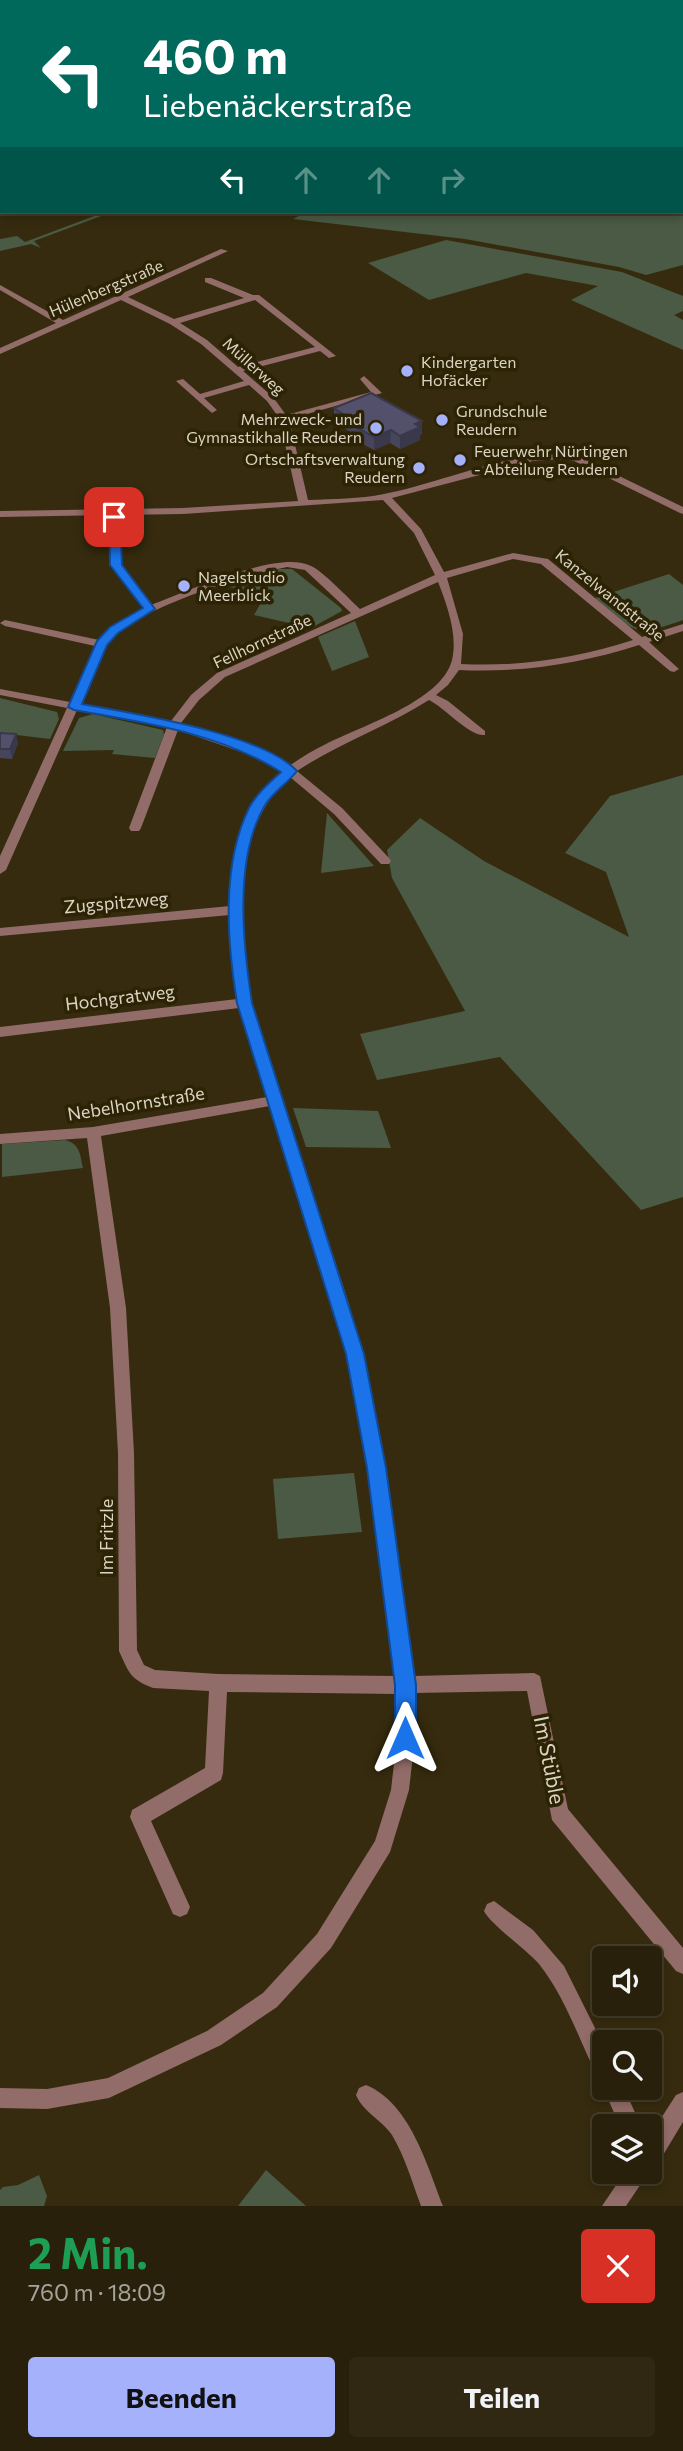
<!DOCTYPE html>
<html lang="de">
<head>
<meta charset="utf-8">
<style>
  :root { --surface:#28200a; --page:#302813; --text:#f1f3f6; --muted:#a5a39c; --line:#443e2b; --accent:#a6b1fc }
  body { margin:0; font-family:Commissioner,sans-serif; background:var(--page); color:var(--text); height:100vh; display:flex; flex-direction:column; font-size:26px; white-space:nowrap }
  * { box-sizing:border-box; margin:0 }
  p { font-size:23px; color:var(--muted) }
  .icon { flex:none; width:38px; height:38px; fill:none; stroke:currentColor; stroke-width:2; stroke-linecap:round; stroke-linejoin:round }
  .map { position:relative; height:2206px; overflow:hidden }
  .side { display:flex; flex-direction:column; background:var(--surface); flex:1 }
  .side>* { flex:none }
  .guide { position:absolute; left:0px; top:0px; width:684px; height:214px; box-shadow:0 4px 10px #0003,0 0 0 2px var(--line); background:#00695c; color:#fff; overflow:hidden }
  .buttons { position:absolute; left:592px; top:1946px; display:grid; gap:14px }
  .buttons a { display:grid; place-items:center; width:70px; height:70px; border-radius:7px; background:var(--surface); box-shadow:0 4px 10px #0003,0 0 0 2px var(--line); font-size:35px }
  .pin { position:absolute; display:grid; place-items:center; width:60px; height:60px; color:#fff; margin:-30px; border-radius:14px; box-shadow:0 4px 10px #0006 }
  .me { position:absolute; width:77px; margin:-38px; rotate:0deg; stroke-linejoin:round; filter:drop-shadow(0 0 5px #0008) }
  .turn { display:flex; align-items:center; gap:24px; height:147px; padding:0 28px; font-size:32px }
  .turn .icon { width:91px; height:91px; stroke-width:2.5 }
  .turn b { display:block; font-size:49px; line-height:60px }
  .lanes { display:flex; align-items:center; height:66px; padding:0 28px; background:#0003; justify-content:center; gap:35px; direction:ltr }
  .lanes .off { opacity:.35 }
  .round { display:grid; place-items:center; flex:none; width:74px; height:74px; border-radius:7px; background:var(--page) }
  .headline { display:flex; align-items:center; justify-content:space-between; height:119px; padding:0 28px }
  h1 { font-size:42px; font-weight:700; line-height:52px; color:#1e9e55 }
  .button { display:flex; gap:14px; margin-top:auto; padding:14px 28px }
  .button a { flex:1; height:80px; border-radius:7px; background:var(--accent); color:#111; font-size:28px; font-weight:700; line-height:80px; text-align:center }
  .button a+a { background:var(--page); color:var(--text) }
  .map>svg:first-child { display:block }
  .green { fill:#4a5a44 }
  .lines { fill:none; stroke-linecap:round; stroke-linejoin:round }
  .minor { fill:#916c68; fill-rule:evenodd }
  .wall { fill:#47455c }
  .shaded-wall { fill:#3a384b }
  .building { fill:#53506b; stroke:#3a384b; stroke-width:2 }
  .route { fill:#1a73e8; stroke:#114b97; stroke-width:2 }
  .poi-dot { fill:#a6b1fc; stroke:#2c2204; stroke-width:2.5 }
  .labels { text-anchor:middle; stroke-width:7; stroke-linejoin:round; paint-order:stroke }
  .far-street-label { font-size:16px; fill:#dbd4c4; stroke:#2c2204 }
  .far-poi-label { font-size:16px; fill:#dbd4c4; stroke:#2c2204; text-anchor:start }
  .street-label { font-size:18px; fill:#dbd4c4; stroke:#2c2204 }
  .near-street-label { font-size:21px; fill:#dbd4c4; stroke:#2c2204 }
</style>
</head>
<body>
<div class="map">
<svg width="683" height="2206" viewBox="0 0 683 2206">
  <rect width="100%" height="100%" fill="#362b0e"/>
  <path class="green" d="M0,0H683V82L682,2H2V30Z
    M683,197V265L646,275L619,267L465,239L293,219L306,212H682Z
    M105,212H112L34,241L41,248L31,244L0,251V239L17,236L25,242Z
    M446,240L622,272L683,296V311L674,315L683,320V350L571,300L598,286L526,273L429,300L368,263Z
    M279,569H292L341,608L342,611L311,628L254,615L266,594L230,587Z
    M669,574L683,585V620C630,639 636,631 595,598Z
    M355,621L369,657L332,671L318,637Z
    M0,698L57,712L59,719L50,739L0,733Z
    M93,714L163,730L164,735L155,758L112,754L114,750L63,751L79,718Z
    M683,775V1197L641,1210L500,1057L377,1080L360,1034L465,1011L392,878L387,850L420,818L484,861L629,937L606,872L565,853L610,796Z
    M327,813L374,866L321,873Z
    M293,1108L378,1111L391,1148L306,1147Z
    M65,1140C80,1144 80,1154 83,1168L2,1177V1144Z
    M354,1473L362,1532L278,1539L273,1479Z
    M266,2170L306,2206H238Z
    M39,2175L47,2196L44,2206H0V2190L3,2187L18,2185Z"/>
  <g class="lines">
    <path class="minor" d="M221,249L228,251L128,297L174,319L244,298L205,282V278H211L253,295H259L336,356L329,358L320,351L243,371L273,397L286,415L371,392L360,379L364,376L382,393L289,419L308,500C333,499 359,499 384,494C441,484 525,444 580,457L683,507V514L680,513L574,461L564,459L533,461L392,498L421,529L444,572L513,553L548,559L642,637L683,624V631L649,642L679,669L674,672L670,671L639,645C580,664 520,673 459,670L448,685L436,695L448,701L485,731V735C470,737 445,708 429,700C387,727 339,743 297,771L342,808L389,858L391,861L389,864H381L334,814L290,777C227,833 240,928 251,1003L349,1304L374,1403L414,1676L534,1673L540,1676L568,1809L683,1948V1974L676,1971L552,1820L527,1691L415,1693V1737L409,1790L390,1852L331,1948L277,2007L221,2045L109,2098L47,2109L0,2108V2088L47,2089L108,2078L207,2031L263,1993L317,1934L375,1841L391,1790L397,1737V1694L227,1692L223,1773L221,1780L151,1821L190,1907L187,1914L180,1917L173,1914L130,1817L132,1810L205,1768L209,1691L153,1688C130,1679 129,1673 119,1651L118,1453L110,1308L87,1138L0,1144V1134L93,1127L267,1097L239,1008L0,1037V1027L237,999L230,915L0,936V928L230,906C230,854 242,807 282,771L259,758L178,730L141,828L139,831H131L129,828L167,727L77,710L6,870L0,874V856L67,708L0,695V689L70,702L95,646L5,626L0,623L5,620L99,640L110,628L143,608L111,565L110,515L0,517V511L183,508L298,501L279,418L267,401L249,385L204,398L217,410L212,413L176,381L183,379L200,394L244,381L201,344L170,324L121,300L0,354V348L56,323L0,290V285L63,320ZM255,300L315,347L238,367L207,340L180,323ZM383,500L414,533L435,575L360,609C348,598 324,572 311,566C278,549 186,592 151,605L121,565L120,515L183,514ZM513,559L541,564L633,640C577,658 520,667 461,664L463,634L447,578ZM287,567L305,570L351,613L217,673L191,695L171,721L80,704C88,685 95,662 106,645C130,610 245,575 287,567ZM438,582C447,605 458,635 452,660C442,701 361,726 326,744C313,750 301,758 289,766L267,752L181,723L199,700L225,677ZM270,1106L333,1304L358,1403L396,1676L218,1674L155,1670L144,1665L137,1650L134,1453L126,1308L101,1136Z
      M494,1901L533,1930L564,1966L604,2046V2079L597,2076C579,2039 565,1997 539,1964C526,1949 490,1924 484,1911L487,1904Z
      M366,2085C410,2103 427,2165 443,2206H421C412,2182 405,2157 392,2135C382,2120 363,2112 356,2095L359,2088Z
      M604,2085V2088H624L641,2126H620L603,2088Z
      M683,2092V2122L657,2165L649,2168V2137L676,2095Z
      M625,2172H649L626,2206H602Z"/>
  </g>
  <path class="wall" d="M334,408L422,434L420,435V440L400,449L390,443L374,450L359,442V438L334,421Z
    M0,733L18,743L12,759L0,758Z"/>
  <path class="shaded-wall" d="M422,421V434L420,435V440L400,449V436L415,424Z
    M391,430L390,443L374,450V437Z
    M16,734L18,743L12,759L10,749Z"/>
  <path class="building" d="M371,393L422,421L415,424L420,427L400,436L391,430L374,437L359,429L363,428L334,408Z
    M0,733L16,734L10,749H0Z"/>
  <path class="route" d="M114,514L120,517L122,565L155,609L118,633L107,645L82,704C134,714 261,733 297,771C287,784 272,792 264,807C234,859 243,945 252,1003L364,1354L386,1468L416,1685V1738L413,1745L405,1748L398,1745L395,1738V1685L367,1468L346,1354L237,1003C227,941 221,865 249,808C257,793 269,783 281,772C219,733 146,723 74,710L68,707L97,641L110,627L143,608L110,565L109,517Z"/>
  <g class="poi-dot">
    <circle cx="407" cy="371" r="7"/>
    <circle cx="442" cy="420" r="7"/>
    <circle cx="376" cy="428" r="7"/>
    <circle cx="460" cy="460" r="7"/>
    <circle cx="419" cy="468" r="7"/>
    <circle cx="184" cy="586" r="7"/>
  </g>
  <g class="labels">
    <g class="far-street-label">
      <text transform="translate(106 288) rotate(-23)" y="6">Hülenbergstraße</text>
      <text transform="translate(254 366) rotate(42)" y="6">Müllerweg</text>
      <text transform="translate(610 595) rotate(39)" y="6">Kanzelwandstraße</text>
      <text transform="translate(262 641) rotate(-25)" y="6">Fellhornstraße</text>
    </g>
    <g class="far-poi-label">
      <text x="421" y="368">Kindergarten<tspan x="421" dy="18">Hofäcker</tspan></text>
      <text x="456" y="417">Grundschule<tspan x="456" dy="18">Reudern</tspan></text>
      <text x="362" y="425" text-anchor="end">Mehrzweck- und<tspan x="362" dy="18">Gymnastikhalle Reudern</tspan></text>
      <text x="474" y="457">Feuerwehr Nürtingen<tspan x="474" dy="18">- Abteilung Reudern</tspan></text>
      <text x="405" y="465" text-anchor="end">Ortschaftsverwaltung<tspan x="405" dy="18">Reudern</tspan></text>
      <text x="198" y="583">Nagelstudio<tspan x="198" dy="18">Meerblick</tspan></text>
    </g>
    <g class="street-label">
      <text transform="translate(116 903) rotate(-5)" y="6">Zugspitzweg</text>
      <text transform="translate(120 998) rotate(-7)" y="6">Hochgratweg</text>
      <text transform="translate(136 1104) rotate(-9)" y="6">Nebelhornstraße</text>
      <text transform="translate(107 1537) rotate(-90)" y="6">Im Fritzle</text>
    </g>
    <g class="near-street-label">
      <text transform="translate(549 1760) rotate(79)" y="7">Im Stüble</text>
    </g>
  </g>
</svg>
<div class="buttons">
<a><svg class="icon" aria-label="sound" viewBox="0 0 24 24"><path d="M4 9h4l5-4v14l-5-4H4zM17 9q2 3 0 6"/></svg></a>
<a><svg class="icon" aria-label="search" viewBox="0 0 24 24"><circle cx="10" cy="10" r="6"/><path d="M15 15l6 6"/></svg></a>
<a><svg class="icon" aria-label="layers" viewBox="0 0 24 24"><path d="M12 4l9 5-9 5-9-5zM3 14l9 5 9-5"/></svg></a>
</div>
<div class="pin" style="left:114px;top:517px;background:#d93025"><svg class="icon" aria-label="arrive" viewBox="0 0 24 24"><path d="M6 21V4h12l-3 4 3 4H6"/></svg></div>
<svg class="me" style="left:405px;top:1738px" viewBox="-20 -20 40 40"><path d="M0-17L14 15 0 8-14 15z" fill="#1a73e8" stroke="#fff" stroke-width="4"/></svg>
<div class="guide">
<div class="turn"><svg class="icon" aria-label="left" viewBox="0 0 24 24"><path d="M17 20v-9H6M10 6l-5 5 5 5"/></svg><div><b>460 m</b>Liebenäckerstraße</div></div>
<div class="lanes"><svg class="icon" aria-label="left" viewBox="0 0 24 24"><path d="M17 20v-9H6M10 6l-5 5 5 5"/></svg><svg class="icon off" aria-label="ahead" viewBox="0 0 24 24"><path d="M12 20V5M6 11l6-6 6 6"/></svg><svg class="icon off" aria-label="ahead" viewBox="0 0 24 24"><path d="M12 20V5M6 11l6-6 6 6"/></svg><svg class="icon off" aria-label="right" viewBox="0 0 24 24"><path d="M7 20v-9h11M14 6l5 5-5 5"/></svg></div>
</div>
</div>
<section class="side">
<div class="headline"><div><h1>2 Min.</h1><p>760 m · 18:09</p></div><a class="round" style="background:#d93025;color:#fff"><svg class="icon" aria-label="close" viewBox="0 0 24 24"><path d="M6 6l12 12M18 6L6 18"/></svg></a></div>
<div class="button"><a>Beenden</a><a>Teilen</a></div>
</section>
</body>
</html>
